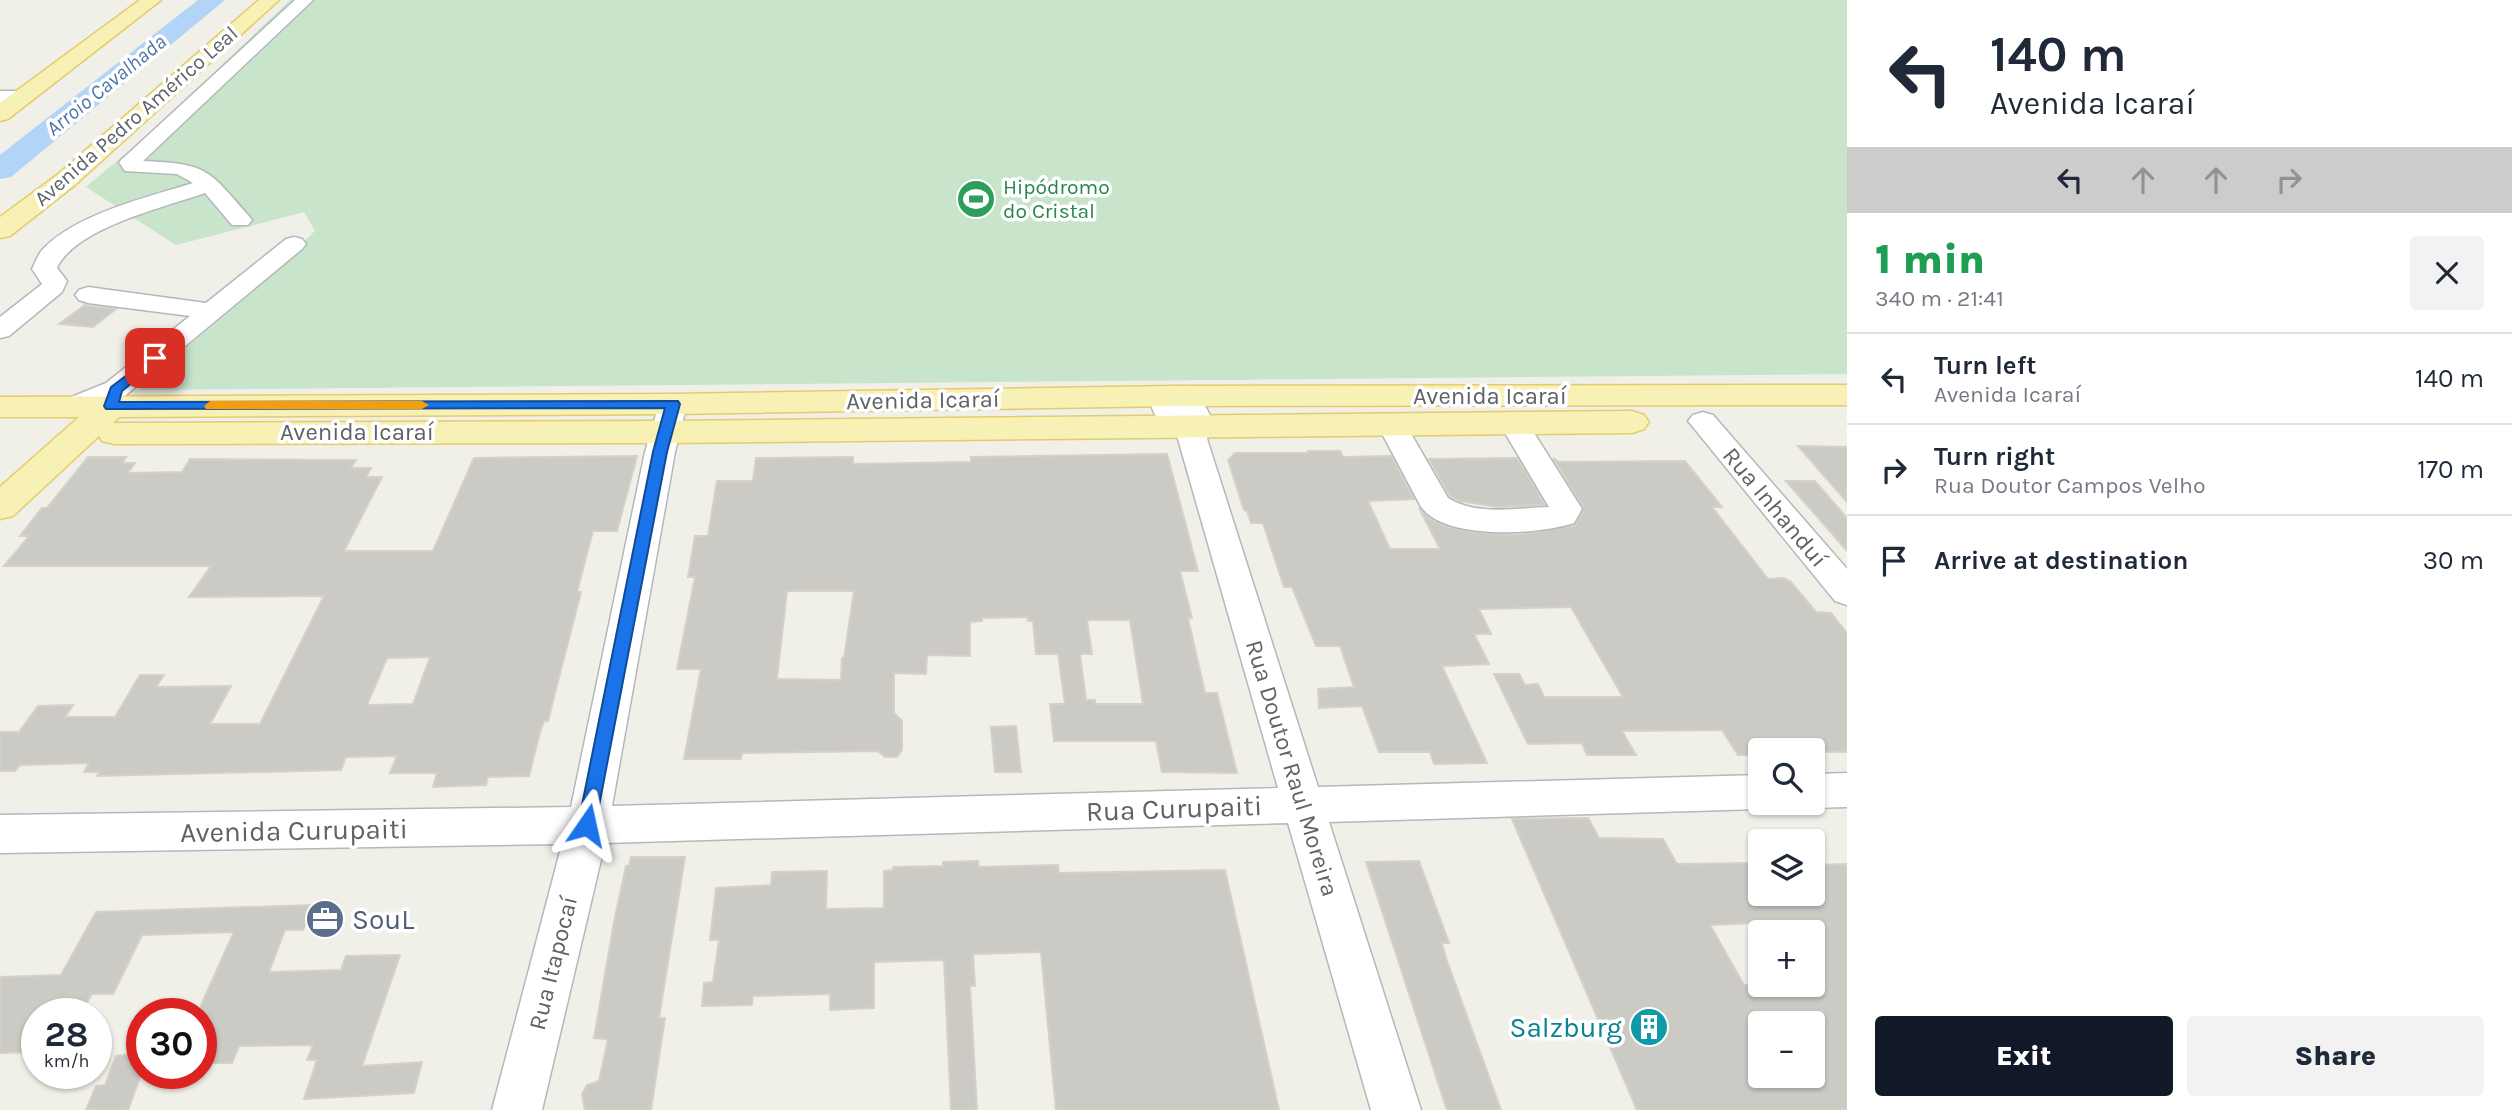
<!DOCTYPE html>
<html lang="en">
<head>
<meta charset="utf-8">
<style>
  :root { --surface:#fff; --page:#f2f2f3; --text:#1f2937; --muted:#747a83; --line:#e0e1e3; --accent:#111827 }
  body { margin:0; font-family:Karla,sans-serif; background:var(--page); color:var(--text); height:100vh; display:flex; flex-direction:column; font-size:26px; white-space:nowrap }
  * { box-sizing:border-box; margin:0 }
  p { font-size:23px; color:var(--muted) }
  .icon { flex:none; width:38px; height:38px; fill:none; stroke:currentColor; stroke-width:2; stroke-linecap:round; stroke-linejoin:round }
  .map { position:relative; flex:1; overflow:hidden }
  .side { display:flex; flex-direction:column; background:var(--surface); width:665px }
  .side>* { flex:none }
  .hud { background:#fff; color:var(--text); overflow:hidden }
  .fabs { position:absolute; left:1748px; top:738px; display:grid; gap:14px }
  .fabs a { display:grid; place-items:center; width:77px; height:77px; border-radius:7px; background:var(--surface); box-shadow:0 2px 5px #0004; font-size:35px }
  .speed { position:absolute; left:21px; top:998px; display:flex; gap:14px; font-size:35px; font-weight:700; text-align:center }
  .speed>* { display:grid; place-content:center; width:91px; height:91px; border-radius:50%; background:var(--surface); box-shadow:0 2px 5px #0004; line-height:1 }
  .speed small { font-size:18px; font-weight:400 }
  .speed .limit { border:10px solid #d22; background:#fff; color:#111 }
  .pin { position:absolute; display:grid; place-items:center; width:60px; height:60px; color:#fff; margin:-30px; border-radius:14px; box-shadow:0 4px 10px #0006 }
  .me { position:absolute; width:77px; margin:-38px; rotate:11deg; stroke-linejoin:round; filter:drop-shadow(0 0 5px #0008) }
  .turn { display:flex; align-items:center; gap:24px; height:147px; padding:0 28px; font-size:32px }
  .turn .icon { width:91px; height:91px; stroke-width:2.5 }
  .turn b { display:block; font-size:49px; line-height:60px }
  .lanes { display:flex; align-items:center; height:66px; padding:0 28px; background:#0003; justify-content:center; gap:35px; direction:ltr }
  .lanes .off { opacity:.35 }
  .round { display:grid; place-items:center; flex:none; width:74px; height:74px; border-radius:7px; background:var(--page) }
  .overview { display:flex; align-items:center; justify-content:space-between; height:119px; padding:0 28px }
  h1 { font-size:42px; font-weight:800; line-height:52px; color:#1e9e55 }
  .primary-button { display:flex; gap:14px; margin-top:auto; padding:14px 28px }
  .primary-button a { flex:1; height:80px; border-radius:7px; background:var(--accent); color:#fff; font-size:28px; font-weight:800; line-height:80px; text-align:center }
  .primary-button a+a { background:var(--page); color:var(--text) }
  ul { padding:0; list-style:none }
  li { display:flex; align-items:center; gap:21px; height:91px; padding:0 28px; border-top:2px solid var(--line) }
  li div { flex:1 }
  li b { display:block; font-size:26px }
  li em { font-style:normal }
  main { display:flex; flex:1; min-height:0 }
  .map>svg:first-child { display:block }
  .green { fill:#c8e4ca }
  .lines { fill:none; stroke-linecap:round; stroke-linejoin:round }
  .river { fill:#b1d4f7; fill-rule:evenodd }
  .building { fill:#cbcac5; stroke:#d4d1c7; stroke-width:2; fill-rule:evenodd }
  .minor-casing { stroke:#b5b7bb; stroke-width:3 }
  .major-casing { stroke:#e4cb6d; stroke-width:3 }
  .minor { fill:#fff; fill-rule:evenodd }
  .major { fill:#f7f1b6; fill-rule:evenodd }
  .route { fill:#1a73e8; stroke:#114b97; stroke-width:2 }
  .slow { fill:#f59e0b }
  .labels { text-anchor:middle; stroke-width:7; stroke-linejoin:round; paint-order:stroke }
  .far-water-label { font-size:21px; font-style:italic; fill:#4e74a8; stroke:#fff }
  .far-street-label { font-size:21px; fill:#5f6267; stroke:#fff }
  .far-leisure-label { font-size:21px; fill:#27864d; stroke:#fff; text-anchor:start }
  .street-label { font-size:24px; fill:#5f6267; stroke:#fff }
  .near-street-label { font-size:28px; fill:#5f6267; stroke:#fff }
  .near-service-label { font-size:28px; fill:#4e5e75; stroke:#fff; text-anchor:start }
  .near-culture-label { font-size:28px; fill:#0d838f; stroke:#fff; text-anchor:end }
</style>
</head>
<body>
<main>
<div class="map">
<svg width="1847" height="1110" viewBox="0 0 1847 1110">
  <rect width="100%" height="100%" fill="#f0efe8"/>
  <path class="green" d="M290,0H1847V374L139,390L315,231L304,212L176,245L86,187L163,122Z"/>
  <g class="lines">
    <path class="river" d="M198,0H225L11,177L0,179V155Z"/>
  </g>
  <path class="building" d="M85,305L88,306L116,309L93,327L59,324Z
    M1798,446L1847,447V502Z
    M1308,451H1340L1343,457L1391,456L1414,499L1368,501L1390,549H1440L1419,508L1430,519L1448,527L1469,532L1516,535L1575,526L1584,508L1553,458L1559,462L1685,461L1722,507H1712L1768,579L1784,578L1791,582L1816,612L1831,613L1847,633V752L1760,751V755H1738L1722,730L1622,731L1636,755H1587L1582,743L1528,744L1494,674H1519L1525,685L1538,684L1544,697H1623L1571,607L1479,609L1491,634H1474L1489,664L1442,666L1487,763L1434,764L1430,752H1379L1362,706L1319,708L1318,689L1354,687L1340,646H1316L1292,587H1284L1263,523H1251L1247,511L1244,510L1228,460L1235,453H1309Z
    M1167,454L1198,571H1180L1192,618H1188L1205,693H1217L1237,773L1162,772L1156,741H1054L1050,704H1065L1058,654H1036L1033,621H1028V617L982,618V621L970,622V656L927,655L926,674L894,673V713L902,721V750L897,757H885L878,751L742,753L741,759H684L701,669H677L695,577H688L695,536H708L717,481H753L756,458L853,457V464L971,462V457ZM787,591H854L844,658H842L841,680L777,679ZM1087,620H1130L1143,704H1095V700H1086L1080,654H1092Z
    M637,456L617,531H593L577,592H581L556,689L548,721H544L540,732L529,776L488,777L486,785L433,787L437,773H390L397,756L346,757L341,770L97,776L100,772H84L89,763L20,765L15,771H0V732H19L38,706L73,705L65,717H115L140,675H164L156,687L231,686L210,724H260L324,596L189,597L211,566H4L29,536H20L42,508H47L88,457H126L122,463H135L128,473L182,472L190,459L356,460L351,468H371L366,477H382L344,551H433L474,458ZM430,657L413,704L367,705L387,658Z
    M1517,458L1545,505L1497,507L1460,501L1450,496L1429,459Z
    M1786,481H1815L1847,518V551Z
    M1016,726L1021,772H995L991,727Z
    M1588,818L1599,838L1663,839L1677,864L1747,863L1754,875H1760V894H1813V865L1847,864V1110H1637L1512,819ZM1756,923L1761,933H1813V985H1744L1710,925ZM1760,1024H1813V1076H1760Z
    M631,857H685L659,1018H665L651,1110H585L582,1094L587,1085L599,1081L608,1039L594,1038L614,922L626,866H629Z
    M978,861L979,867L1058,865L1059,873L1225,870L1279,1110H1056L1041,952L973,954L975,986H970L977,1110H951L944,960L874,962V1008L830,1010V994L753,996L752,1005L702,1006L704,983L713,982L719,940H710L716,888L771,885L772,872L827,871L826,909L884,908V871L894,870L893,867L943,866V862Z
    M1419,861L1449,943H1442L1446,958L1501,1110H1447L1366,862Z
    M312,905L303,930H285L269,972L341,970L346,956L400,955L362,1066L422,1062L414,1093L304,1099L317,1060H307L313,1045L239,1046L232,1063H201V1005L234,932L142,935L113,994H92L81,1013H37V1052L0,1053V977L61,975L96,912Z
    M142,1053V1072L128,1110H86L96,1086L105,1085L116,1056Z"/>
  <g class="lines">
    <defs>
      <path id="minor" d="M295,0H313L143,161C207,164 207,168 248,215L252,220L248,225H232L205,193C165,207 75,228 57,268L67,281L62,292L9,336L0,338V317L42,284L32,269C35,263 38,255 42,250C75,214 148,197 193,183L177,174L125,171L119,162Z
        M0,91H23L33,97L23,103H0Z
        M294,237L302,239L306,244L302,249L126,395L84,412L74,415L64,412L60,406L64,400L106,383L190,316L88,303L79,300L75,295L79,290L88,287L206,303L286,239Z
        M1173,387C1191,392 1203,397 1210,416L1204,427L1208,442L1318,787L1760,775V803H1775L1760,809L1329,822L1421,1110H1371L1288,823L605,843L542,1110H492L562,844L0,853V815L571,807L645,452L659,404L663,398L673,395L683,398L687,404L675,452L612,806L1278,788L1176,432C1163,426 1154,418 1151,404C1157,395 1162,390 1173,387Z
        M1703,412L1713,415L1847,569V605L1835,601L1693,427L1688,421L1693,415Z
        M1514,414L1524,417L1582,509L1574,523C1539,535 1442,541 1420,505L1377,424L1382,418L1392,415L1402,418L1448,498C1477,516 1516,508 1549,507L1499,423L1504,417Z
        M1847,773V807L1813,808L1799,803H1813V774Z"/>
      <path id="major" d="M140,0H161L8,119L0,121V103Z
        M259,0H279L75,185L10,236L0,238V217L57,175Z
        M1847,385V405L1173,406L673,414L119,417L113,423L664,421L1632,411L1644,415L1649,422L1644,429L1632,433L664,443L114,444L102,441L99,436L13,516L0,519V487L79,417H0V397L673,394L1173,386Z"/>
    </defs>
    <use href="#minor" class="minor-casing"/>
    <use href="#major" class="major-casing"/>
    <use href="#minor" class="minor"/>
    <use href="#major" class="major"/>
  </g>
  <path class="route" d="M155,354L161,358L159,361L122,391L119,402L678,401L680,404L667,452L594,832L587,834L580,832L578,825L653,452L665,408L106,409L104,406L111,387Z"/>
  <path class="slow" d="M210,401H422L429,405L422,409H206L204,406Z"/>
  <defs>
    <symbol id="stadium-disc" viewBox="-11 -11 22 22"><circle r="9.5" fill="#2e9e5b" stroke="#fff"/><path d="M0-5a6.5 5 0 1 0 0 10a6.5 5 0 1 0 0-10ZM-3.5-1.8h7v3.6h-7Z" fill="#fff"/></symbol>
    <symbol id="office-disc" viewBox="-11 -11 22 22"><circle r="9.5" fill="#5c6f8a" stroke="#fff"/><path d="M-6-3h4V-5.5h4V-3h4V5H-6ZM-1-4.5V-3h2v-1.5ZM-6 0V1H6V0Z" fill="#fff"/></symbol>
    <symbol id="building-disc" viewBox="-11 -11 22 22"><circle r="9.5" fill="#0f9aa8" stroke="#fff"/><path d="M-4-6H4V6H1V3H-1V6H-4ZM-2.5-4.3h1.7v1.8h-1.7ZM.8-4.3h1.7v1.8H.8ZM-2.5-1h1.7V.8h-1.7ZM.8-1h1.7V.8H.8Z" fill="#fff"/></symbol>
  </defs>
  <g fill-rule="evenodd">
    <use href="#stadium-disc" x="954" y="177" width="44" height="44"/>
    <use href="#office-disc" x="303" y="897" width="44" height="44"/>
    <use href="#building-disc" x="1627" y="1005" width="44" height="44"/>
  </g>
  <g class="labels">
    <g class="far-water-label">
      <text transform="translate(106 85) rotate(-39)" y="7">Arroio Cavalhada</text>
    </g>
    <g class="far-street-label">
      <text transform="translate(136 116) rotate(-41)" y="7">Avenida Pedro Américo Leal</text>
    </g>
    <g class="far-leisure-label">
      <text x="1003" y="194">Hipódromo<tspan x="1003" dy="24">do Cristal</tspan></text>
    </g>
    <g class="street-label">
      <text x="1490" y="404">Avenida Icaraí</text>
      <text transform="translate(923 400) rotate(-1)" y="8">Avenida Icaraí</text>
      <text x="357" y="440">Avenida Icaraí</text>
      <text transform="translate(1775 507) rotate(50)" y="8">Rua Inhanduí</text>
      <text transform="translate(1292 768) rotate(73)" y="8">Rua Doutor Raul Moreira</text>
      <text transform="translate(553 963) rotate(-76)" y="8">Rua Itapocaí</text>
    </g>
    <g class="near-street-label">
      <text transform="translate(1174 808) rotate(-2)" y="10">Rua Curupaiti</text>
      <text transform="translate(294 830) rotate(-1)" y="10">Avenida Curupaiti</text>
    </g>
    <g class="near-service-label">
      <text x="352" y="929">SouL</text>
    </g>
    <g class="near-culture-label">
      <text x="1622" y="1037">Salzburg</text>
    </g>
  </g>
</svg>
<div class="fabs">
<a><svg class="icon" aria-label="search" viewBox="0 0 24 24"><circle cx="10" cy="10" r="6"/><path d="M15 15l6 6"/></svg></a>
<a><svg class="icon" aria-label="layers" viewBox="0 0 24 24"><path d="M12 4l9 5-9 5-9-5zM3 14l9 5 9-5"/></svg></a>
<a>+</a>
<a>−</a>
</div>
<div class="speed"><div>28<small>km/h</small></div><div class="limit">30</div></div>
<div class="pin" style="left:155px;top:358px;background:#d93025"><svg class="icon" aria-label="arrive" viewBox="0 0 24 24"><path d="M6 21V4h12l-3 4 3 4H6"/></svg></div>
<svg class="me" style="left:587px;top:825px" viewBox="-20 -20 40 40"><path d="M0-17L14 15 0 8-14 15z" fill="#1a73e8" stroke="#fff" stroke-width="4"/></svg>
</div>
<section class="side">
<div class="hud">
<div class="turn"><svg class="icon" aria-label="left" viewBox="0 0 24 24"><path d="M17 20v-9H6M10 6l-5 5 5 5"/></svg><div><b>140 m</b>Avenida Icaraí</div></div>
<div class="lanes"><svg class="icon" aria-label="left" viewBox="0 0 24 24"><path d="M17 20v-9H6M10 6l-5 5 5 5"/></svg><svg class="icon off" aria-label="ahead" viewBox="0 0 24 24"><path d="M12 20V5M6 11l6-6 6 6"/></svg><svg class="icon off" aria-label="ahead" viewBox="0 0 24 24"><path d="M12 20V5M6 11l6-6 6 6"/></svg><svg class="icon off" aria-label="right" viewBox="0 0 24 24"><path d="M7 20v-9h11M14 6l5 5-5 5"/></svg></div>
</div>
<div class="overview"><div><h1>1 min</h1><p>340 m · 21:41</p></div><a class="round"><svg class="icon" aria-label="close" viewBox="0 0 24 24"><path d="M6 6l12 12M18 6L6 18"/></svg></a></div>
<ul>
<li><svg class="icon" aria-label="left" viewBox="0 0 24 24"><path d="M17 20v-9H6M10 6l-5 5 5 5"/></svg><div><b>Turn left</b><p>Avenida Icaraí</p></div><em>140 m</em></li>
<li><svg class="icon" aria-label="right" viewBox="0 0 24 24"><path d="M7 20v-9h11M14 6l5 5-5 5"/></svg><div><b>Turn right</b><p>Rua Doutor Campos Velho</p></div><em>170 m</em></li>
<li><svg class="icon" aria-label="arrive" viewBox="0 0 24 24"><path d="M6 21V4h12l-3 4 3 4H6"/></svg><div><b>Arrive at destination</b></div><em>30 m</em></li>
</ul>
<div class="primary-button"><a>Exit</a><a>Share</a></div>
</section>
</main>
</body>
</html>
